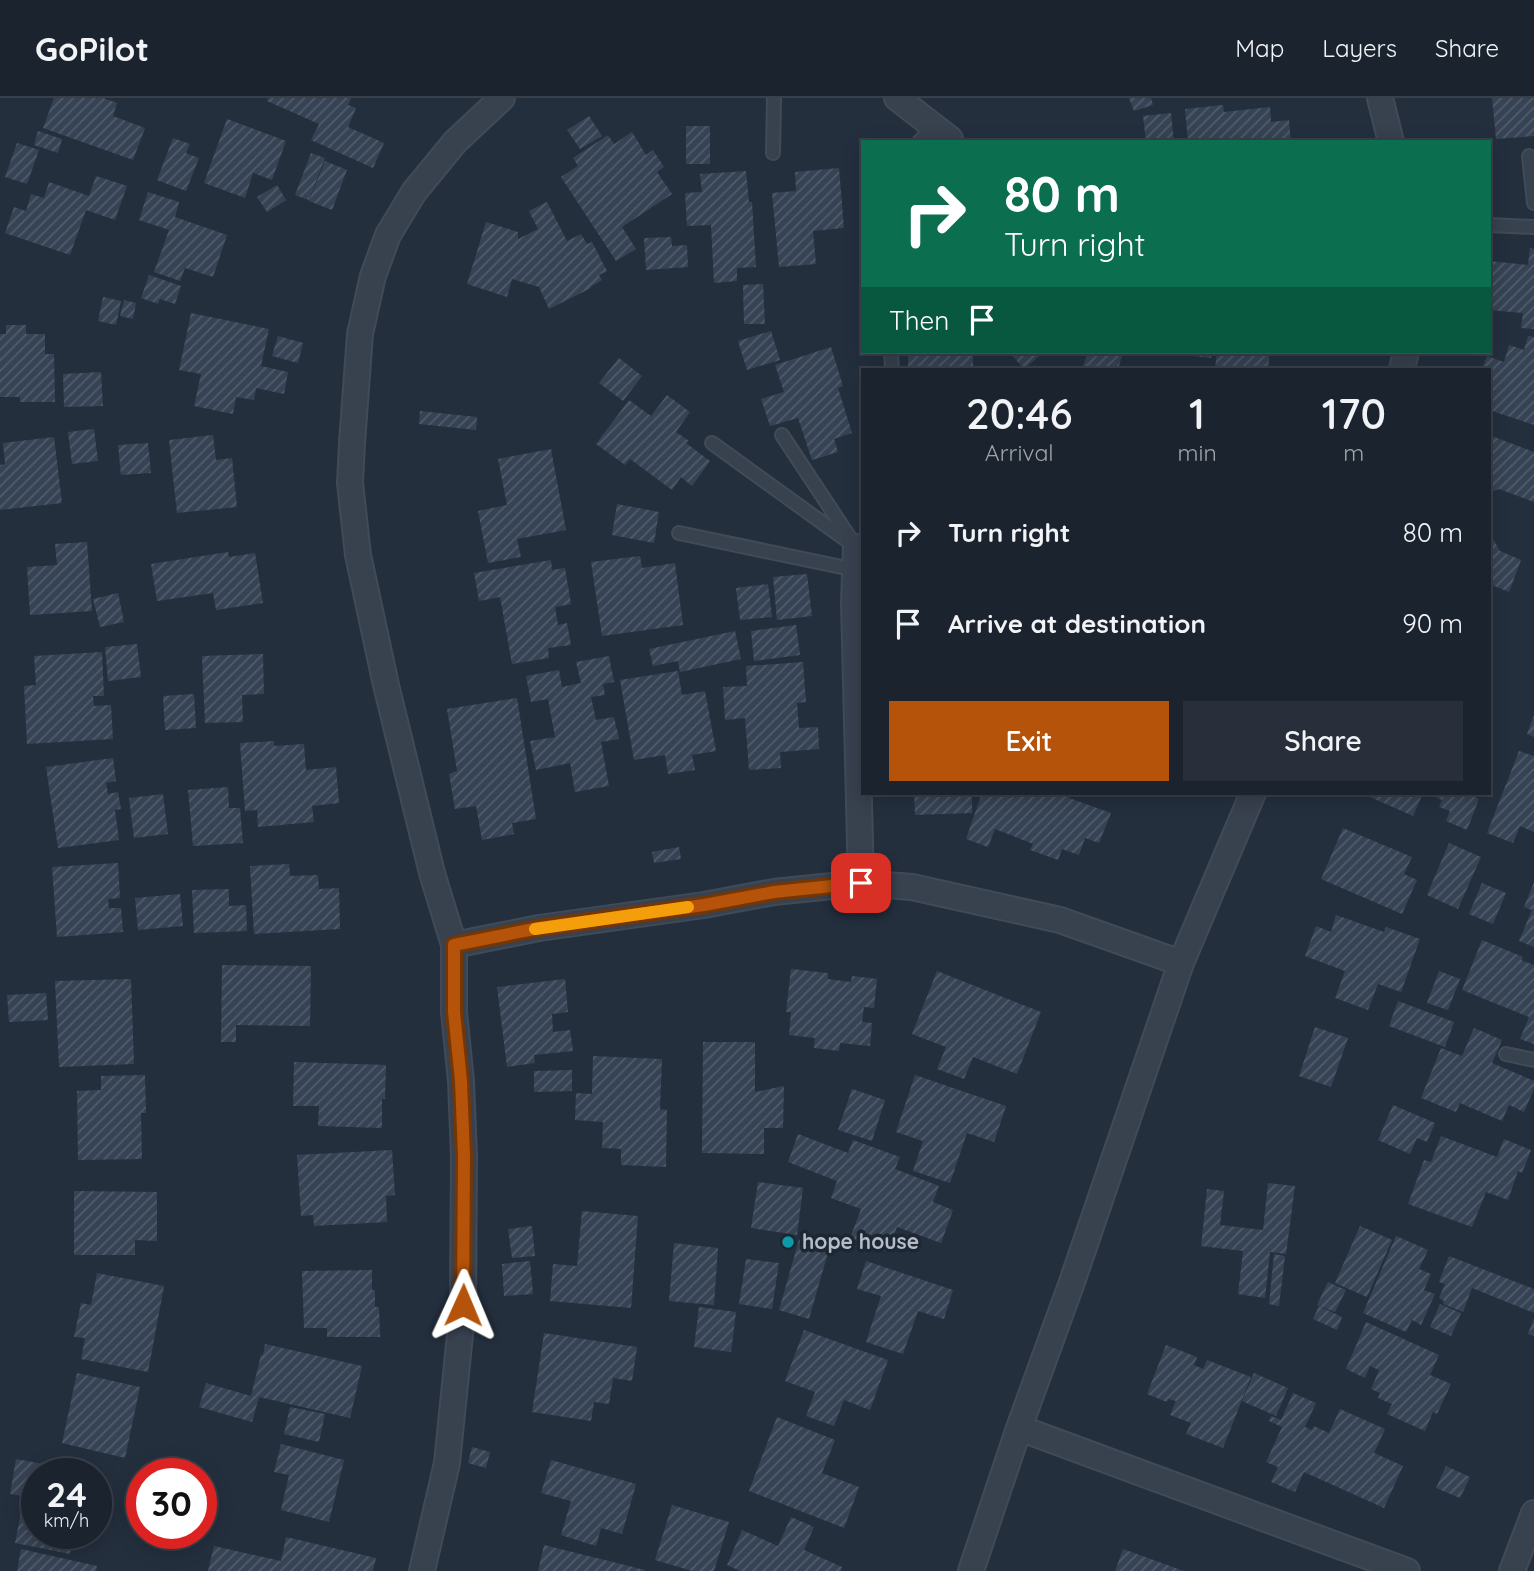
<!DOCTYPE html>
<html lang="en">
<head>
<meta charset="utf-8">
<style>
  :root { --surface:#1b232e; --page:#282f3a; --text:#f1f3f6; --muted:#a0a4aa; --line:#39404a; --accent:#b45309 }
  body { margin:0; font-family:Quicksand,sans-serif; background:var(--page); color:var(--text); height:100vh; display:flex; flex-direction:column; font-size:26px; white-space:nowrap }
  * { box-sizing:border-box; margin:0 }
  p { font-size:23px; color:var(--muted) }
  .icon { flex:none; width:38px; height:38px; fill:none; stroke:currentColor; stroke-width:2; stroke-linecap:round; stroke-linejoin:round }
  .map { position:relative; flex:1; overflow:hidden }
  .sheet { position:absolute; left:861px; top:270px; width:630px; height:427px; display:flex; flex-direction:column; background:var(--surface); border-radius:0px; box-shadow:0 4px 18px #0003,0 0 0 2px var(--line) }
  .sheet>* { flex:none }
  .top-card { position:absolute; left:861px; top:42px; width:630px; height:214px; border-radius:0px; box-shadow:0 4px 18px #0003,0 0 0 2px var(--line); background:#0b6e4f; color:#fff; overflow:hidden }
  .speed { position:absolute; left:21px; top:1360px; display:flex; gap:14px; font-size:35px; font-weight:700; text-align:center }
  .speed>* { display:grid; place-content:center; width:91px; height:91px; border-radius:50%; background:var(--surface); box-shadow:0 4px 18px #0003,0 0 0 2px var(--line); line-height:1 }
  .speed small { font-size:18px; font-weight:400 }
  .speed .limit { border:10px solid #d22; background:#fff; color:#111 }
  .pin { position:absolute; display:grid; place-items:center; width:60px; height:60px; color:#fff; margin:-30px; border-radius:14px; box-shadow:0 4px 10px #0006 }
  .me { position:absolute; width:77px; margin:-38px; rotate:1deg; stroke-linejoin:round; filter:drop-shadow(0 0 5px #0008) }
  .turn { display:flex; align-items:center; gap:24px; height:147px; padding:0 28px; font-size:32px }
  .turn .icon { width:91px; height:91px; stroke-width:2.5 }
  .turn b { display:block; font-size:49px; line-height:60px }
  .then { display:flex; align-items:center; height:66px; padding:0 28px; background:#0003; gap:14px; font-size:26px }
  .eta { display:flex; justify-content:space-evenly; align-items:center; height:119px; text-align:center }
  .eta b { font-size:42px; font-weight:600; line-height:49px }
  .cta { display:flex; gap:14px; margin-top:auto; padding:14px 28px }
  .cta a { flex:1; height:80px; border-radius:0px; background:var(--accent); color:#fff; font-size:28px; font-weight:600; line-height:80px; text-align:center }
  .cta a+a { background:var(--page); color:var(--text) }
  ul { padding:0; list-style:none }
  li { display:flex; align-items:center; gap:21px; height:91px; padding:0 28px }
  li div { flex:1 }
  li b { display:block; font-size:26px }
  li em { font-style:normal }
  header { display:flex; align-items:center; gap:42px; box-sizing:border-box; height:98px; padding:0 35px; background:var(--surface); border-bottom:2px solid var(--line) }
  header strong { font-size:33px }
  nav { display:flex; gap:38px; margin-inline-start:auto; font-size:24px }
  .map>svg:first-child { display:block }
  .building { fill:url(#building-hatch) }
  .lines { fill:none; stroke-linecap:round; stroke-linejoin:round }
  .service-casing { stroke:#414a57; stroke-width:16 }
  .minor-casing { stroke:#414a57; stroke-width:28 }
  .service { stroke:#38414e; stroke-width:12 }
  .minor { stroke:#38414e; stroke-width:24 }
  .route-casing { stroke:#753606; stroke-width:18 }
  .route { stroke:#b45309; stroke-width:12 }
  .slow { stroke:#f59e0b; stroke-width:12 }
  .culture-dot { fill:#0f9aa8; stroke:#1d2633; stroke-width:2.5 }
  .labels { text-anchor:middle; stroke-width:7; stroke-linejoin:round; paint-order:stroke }
  .poi-label { font-size:21px; font-weight:bold; fill:#b4bcc9; stroke:#1d2633; text-anchor:start }
</style>
</head>
<body>
<header>
<strong>GoPilot</strong>
<nav><a>Map</a><a>Layers</a><a>Share</a></nav>
</header>
<div class="map">
<svg width="1534" height="1473" viewBox="0 0 1534 1473">
  <defs>
    <pattern id="building-hatch" width="6" height="6" patternUnits="userSpaceOnUse" patternTransform="scale(1.75)"><rect width="6" height="6" fill="#364354"/><path d="M-1 1l2-2M0 6l6-6M5 7l2-2" fill="none" stroke="#515c6b"/></pattern>
  </defs>
  <rect width="100%" height="100%" fill="#242f3e"/>
  <path class="building" d="M54,0H103L117,5L113,18L145,30L133,62L43,30Z
    M268,0H351L348,7L356,10L348,29L384,45L373,70L311,42L319,26L267,3Z
    M1129,0H1151L1153,7L1134,13Z
    M1492,0H1534V38L1496,41Z
    M1223,7L1224,14L1270,9L1271,24L1289,22L1291,44H1188L1185,11Z
    M1171,15L1174,44H1146L1143,18Z
    M589,18L602,38L580,51L567,32Z
    M227,21L286,43L272,82L253,75L245,100L204,85Z
    M686,28H710V66H686Z
    M38,33L62,41L58,55L34,47Z
    M632,34L646,57L653,52L664,69L657,74L672,96L622,129L636,151L616,163L561,79L578,68L573,60L608,37L614,46Z
    M173,40L190,46L186,55L199,60L186,93L157,82Z
    M17,45L39,52L27,86L5,79Z
    M311,55L325,60L309,102L295,97Z
    M325,63L347,72L332,112L309,103Z
    M839,70L844,130L813,133L816,166L779,169L772,95L796,93L795,74Z
    M746,73L749,104H752L756,169L737,170V183L714,185L711,127L687,128L685,95L702,94L700,76Z
    M96,78L127,88L115,122L86,112L70,157L5,135L14,109L26,113L31,96L44,100L49,84L89,98Z
    M277,87L286,102L267,114L257,99Z
    M148,94L179,104L175,119L227,137L213,179L185,170L180,183L154,174L169,132L139,122Z
    M547,104L567,143L581,136L587,146L592,144L607,173L599,177L602,182L590,189L591,190L549,211L539,189L512,181L507,199L467,186L486,124L518,134V141L538,131L529,113Z
    M671,139L672,148L687,147L688,169L646,172L644,140Z
    M1530,150L1534,151V231L1521,230L1523,215L1489,212V163L1528,167Z
    M149,177L181,188L175,206L160,201L158,206L141,200Z
    M763,186L765,226H744L743,187Z
    M103,199L121,203L116,227L98,223Z
    M124,202L136,205L133,221L120,218Z
    M191,215L269,231L261,268L288,274L284,296L256,290L254,302L236,299L233,316L194,308L201,276L179,272Z
    M6,227H26V236H45V256H54L55,304H20V299H0V236H6Z
    M771,233L780,262L747,272L738,243Z
    M278,238L303,245L298,265L272,258Z
    M1528,238L1534,239V327L1489,312V271H1482L1487,258L1504,264L1509,247L1524,252Z
    M831,249L843,288L838,290L852,335L834,341L838,354L812,362L798,320L770,328L761,301L784,294L775,267Z
    M908,254H973V271H908Z
    M1009,254H1044L1024,271Z
    M1088,254H1119L1123,255L1118,271H1082Z
    M1174,254H1211V260L1174,256Z
    M1217,254H1270L1268,271H1215Z
    M619,260L642,278L623,303L599,285Z
    M101,274L103,308L64,309L63,276Z
    M667,297L690,314L676,334L689,343L686,345L710,363L692,388L681,379L672,392L630,361L625,367L596,346L629,302L651,318Z
    M420,313L477,319L476,332L419,326Z
    M94,331L98,363L72,366L68,334Z
    M213,337L216,362L232,360L237,409L177,415L169,342Z
    M1489,337L1534,354V404L1499,391L1489,395Z
    M54,339L62,405L0,412V367L5,366L3,345Z
    M148,345L151,375L121,377L118,347Z
    M551,351L566,432L517,441L521,459L488,465L478,413L507,407L498,361Z
    M617,406L659,414L654,445L612,437Z
    M1493,441L1500,453L1521,462L1509,494L1489,486V443Z
    M87,444L92,513L30,517L27,469L57,467L55,446Z
    M228,454L229,459L255,455L263,505L216,512L213,495L157,503L151,466Z
    M640,458L642,470L675,465L683,527L602,538L591,464Z
    M551,462L552,472L565,470L571,506L555,509L558,527L567,525L571,547L548,550L549,560L512,566L500,499L479,503L474,475Z
    M807,476L812,518L777,522L773,479Z
    M768,486L772,519L740,522L736,490Z
    M118,495L124,524L100,529L93,501Z
    M796,527L800,557L754,563L751,533Z
    M735,533L741,561L680,574L678,563L653,568L649,551Z
    M137,546L141,579L108,583L105,549Z
    M102,554L104,598H93L94,608L111,607L113,641L27,646L24,588L36,587L34,558Z
    M263,556L264,596L242,597L243,624L205,625L202,558Z
    M609,558L614,584L603,586L605,597L591,599L596,622L614,619L619,641L601,644L609,688L575,694L570,665L536,672L530,643L555,639L548,601L531,604L526,578L559,572L562,589L581,585L576,564Z
    M803,564L806,604L797,605L799,630L818,629L819,651L780,654L781,670L749,672L745,620L725,622L723,589L747,588L746,568Z
    M678,573L682,597L705,593L716,653L692,657L695,672L668,676L665,657L634,662L620,582Z
    M194,596L196,630L165,632L163,598Z
    M517,600L536,721L512,725L514,736L482,742L476,708L455,711L449,676L457,673L447,611Z
    M1534,617V639L1527,636Z
    M274,643V648L304,646L306,672L336,669L339,705L312,708L314,724L258,729L257,712L245,713L240,645Z
    M1519,653L1534,658V734L1520,728L1513,745L1487,735Z
    M113,660L116,683L106,685L108,696L118,694L121,711L115,712L119,742L58,750L46,669Z
    M228,689L229,710H240L243,745L193,748L188,692Z
    M914,695H972V715L915,717Z
    M982,695H998L1011,700L1013,695H1071L1069,700L1111,715L1099,745L1085,740L1079,757L1062,751L1058,762L1030,752L1033,746L995,731L988,749L966,741Z
    M1372,695H1423L1413,718L1370,699Z
    M1425,695H1466L1479,701L1467,732L1446,723L1450,713L1439,709L1442,702Z
    M163,696L168,736L134,740L129,700Z
    M1343,730L1412,759L1404,776L1417,782L1402,816L1321,781Z
    M1449,745L1481,759L1458,811L1427,797Z
    M679,749L681,761L654,765L652,754Z
    M118,765L120,800L108,801L109,810H121L123,834L57,839L52,769Z
    M289,766L290,778L318,777L319,791L339,790L340,831L254,836L250,768Z
    M1534,784V849L1519,843L1532,812L1524,809Z
    M1482,785L1506,795L1493,826L1469,816Z
    M229,791V808L246,807L247,833L194,835L192,792Z
    M180,796L183,828L138,832L135,800Z
    M1336,817L1384,834L1386,829L1420,841L1401,894L1378,886L1368,912L1335,900L1345,873L1305,858L1316,828L1331,834Z
    M1482,842L1523,859L1521,862L1534,867V946L1520,941L1529,919L1462,892Z
    M222,867L311,868L310,928L236,927V944H221Z
    M791,871L828,875V881L851,884L852,878L877,881L874,910L864,909L862,924L872,925L870,948L840,945L839,953L814,950L815,940L789,937L791,914H786Z
    M937,873L1041,914L1017,976L973,959L964,981L937,971L946,949L912,936Z
    M1439,873L1460,881L1448,912L1427,905Z
    M131,881L134,966L59,969L55,883Z
    M565,881L568,914L552,916L553,934L570,932L573,953L534,957L535,965L507,969L497,889Z
    M46,895L48,922L9,924L7,897Z
    M1398,903L1454,924L1445,949L1389,928Z
    M1315,929L1348,940L1331,989L1299,978Z
    M1474,930L1502,942L1492,965L1534,983V991L1524,1014L1509,1007L1502,1023L1460,1005L1456,1014L1421,1000L1441,950L1462,958Z
    M703,944H755V994L784,988L783,1030H764V1056L702,1055Z
    M593,958L662,961L660,1011L667,1012L666,1069L621,1067V1051L602,1050L603,1024L575,1022L576,995L592,996Z
    M294,964L386,967L385,1001H382V1030L318,1028L319,1008H293Z
    M572,972V993L534,994V973Z
    M145,977L146,1015H141L142,1061L78,1062L77,993L101,992V978Z
    M915,977L1006,1008L994,1044L967,1035L950,1085L913,1073L923,1043L896,1034Z
    M852,991L885,1002L872,1043L838,1032Z
    M1393,1007L1435,1025L1427,1044L1417,1040L1410,1056L1378,1042Z
    M798,1036L848,1055L853,1042L900,1059L895,1071L939,1088L933,1104L953,1112L941,1145L897,1129L888,1154L850,1140L861,1111L831,1100L837,1083L788,1064Z
    M1441,1038L1497,1059L1504,1041L1531,1052L1522,1075L1518,1073L1508,1102L1486,1094L1472,1129L1408,1106L1424,1062L1431,1064Z
    M392,1052L395,1097L386,1098L387,1124L314,1128L313,1117L301,1118L297,1057Z
    M758,1084L803,1090L797,1137L751,1130Z
    M1268,1085L1295,1088L1286,1156L1270,1154L1265,1200L1238,1196L1243,1153L1201,1148L1207,1091L1224,1093L1220,1127L1263,1132Z
    M74,1093L157,1094V1143L135,1142V1157H74Z
    M582,1113L638,1118L631,1210L550,1203L553,1166L577,1168Z
    M532,1128L535,1158L512,1160L508,1131Z
    M1360,1128L1392,1142L1367,1199L1335,1185Z
    M1396,1138L1428,1152L1419,1171L1431,1176L1424,1192L1435,1196L1421,1227L1412,1222L1406,1234L1363,1215Z
    M799,1142L829,1151L809,1221L779,1212Z
    M674,1145L718,1150L714,1207L669,1203Z
    M1274,1156L1285,1158L1279,1208L1269,1206Z
    M1449,1158L1534,1191V1215L1472,1190L1463,1214L1443,1206L1444,1203L1439,1200L1445,1186L1439,1184Z
    M746,1161L779,1165L772,1211L739,1206Z
    M530,1163L533,1196L504,1198L502,1166Z
    M866,1163L953,1192L944,1221L918,1213L903,1256L866,1244L881,1198L857,1191Z
    M372,1172V1192H375V1209H379L380,1239H327V1230H304L302,1173Z
    M97,1175L164,1188L148,1274L81,1261L85,1240L74,1239L81,1205L91,1207Z
    M1328,1184L1346,1192L1335,1214L1317,1207Z
    M1440,1206L1461,1215L1451,1238L1430,1229Z
    M1319,1208L1342,1219L1337,1232L1313,1221Z
    M699,1209L736,1214L731,1254L694,1249Z
    M1534,1220V1238L1528,1236Z
    M1366,1224L1439,1257L1430,1277L1451,1286L1437,1316L1433,1314L1425,1333L1387,1316L1392,1306L1378,1300L1380,1295L1371,1291L1379,1272L1370,1268L1365,1280L1346,1271Z
    M804,1232L888,1262L870,1312L844,1302L834,1328L806,1318L815,1294L785,1283Z
    M544,1235L637,1249L632,1283L613,1280L609,1306L594,1304L591,1323L532,1314Z
    M265,1246L362,1268L350,1320L259,1299L252,1324L199,1309L206,1285L251,1298L261,1257H263Z
    M1166,1247L1197,1259L1194,1267L1203,1271L1207,1262L1251,1279L1223,1350L1186,1336L1191,1325L1170,1317L1176,1303L1168,1301L1167,1304L1147,1296Z
    M77,1275L140,1289L125,1360L62,1345Z
    M1254,1275L1288,1290L1276,1318L1242,1303Z
    M1293,1295L1316,1305L1305,1329L1312,1332L1314,1328L1329,1335L1340,1311L1385,1331L1374,1355L1403,1368L1384,1410L1304,1374L1295,1394L1271,1384L1278,1369L1266,1364L1282,1329L1269,1323L1271,1318L1281,1322Z
    M290,1309L325,1316L319,1344L284,1336Z
    M777,1319L835,1342L822,1375L859,1389L844,1430L749,1393Z
    M281,1346L344,1362L329,1424L281,1412L289,1377L274,1374Z
    M472,1349L490,1354L486,1370L468,1365Z
    M16,1361L86,1374L85,1376H37V1435H74L70,1456L15,1445L24,1398L10,1396Z
    M551,1362L636,1386L622,1436L601,1430L596,1448L561,1437L571,1403L541,1395Z
    M1446,1368L1470,1379L1460,1400L1436,1390Z
    M672,1407L729,1424L714,1473H692L655,1462Z
    M791,1419L814,1429L804,1452L842,1469L841,1473H740L727,1467L742,1432L778,1448Z
    M286,1439L376,1460L373,1473H208L214,1448L281,1463Z
    M544,1447L645,1472V1473H538Z
    M21,1451L97,1468L96,1473H17Z
    M1123,1451L1184,1473H1115Z"/>
  <g class="lines">
    <defs>
      <path id="service" d="M919,44L934,28
        M773,55L774,0
        M1529,58L1534,105
        M1489,127L1534,129
        M891,254L892,271
        M782,337L850,440
        M712,345L856,449
        M679,435L856,472
        M1506,956L1534,962"/>
      <path id="minor" d="M897,0L950,41
        M1380,0L1391,44
        M1402,271L1406,254
        M856,449L854,504L861,785
        M454,847L539,830L704,807L774,794L861,785L912,789L1060,822L1181,865
        M1019,1330L1407,1473
        M422,1473L447,1365L463,1207L464,1058L461,983L454,914V847L432,775L386,587L358,457L350,385L352,345L360,236L373,178L388,137L414,94L455,44L502,0
        M971,1473L1019,1330L1072,1184L1181,865L1253,695
        M1512,1473L1534,1415"/>
    </defs>
    <use href="#service" class="service-casing"/>
    <use href="#minor" class="minor-casing"/>
    <use href="#service" class="service"/>
    <use href="#minor" class="minor"/>
  </g>
  <g class="lines">
    <defs>
      <path id="route" d="M463,1207L464,1058L461,983L454,914V847L539,830L704,807L774,794L861,785"/>
    </defs>
    <use href="#route" class="route-casing"/>
    <use href="#route" class="route"/>
    <path class="slow" d="M535,831L688,809"/>
  </g>
  <circle class="culture-dot" cx="788" cy="1144" r="7"/>
  <g class="labels">
    <g class="poi-label">
      <text x="802" y="1151">hope house</text>
    </g>
  </g>
</svg>
<div class="speed"><div>24<small>km/h</small></div><div class="limit">30</div></div>
<div class="pin" style="left:861px;top:785px;background:#d93025"><svg class="icon" aria-label="arrive" viewBox="0 0 24 24"><path d="M6 21V4h12l-3 4 3 4H6"/></svg></div>
<svg class="me" style="left:463px;top:1207px" viewBox="-20 -20 40 40"><path d="M0-17L14 15 0 8-14 15z" fill="#b45309" stroke="#fff" stroke-width="4"/></svg>
<div class="top-card">
<div class="turn"><svg class="icon" aria-label="right" viewBox="0 0 24 24"><path d="M7 20v-9h11M14 6l5 5-5 5"/></svg><div><b>80 m</b>Turn right</div></div>
<div class="then">Then<svg class="icon" aria-label="arrive" viewBox="0 0 24 24"><path d="M6 21V4h12l-3 4 3 4H6"/></svg></div>
</div>
<section class="sheet">
<div class="eta">
<div><b>20:46</b><p>Arrival</p></div>
<div><b>1</b><p>min</p></div>
<div><b>170</b><p>m</p></div>
</div>
<ul>
<li><svg class="icon" aria-label="right" viewBox="0 0 24 24"><path d="M7 20v-9h11M14 6l5 5-5 5"/></svg><div><b>Turn right</b></div><em>80 m</em></li>
<li><svg class="icon" aria-label="arrive" viewBox="0 0 24 24"><path d="M6 21V4h12l-3 4 3 4H6"/></svg><div><b>Arrive at destination</b></div><em>90 m</em></li>
</ul>
<div class="cta"><a>Exit</a><a>Share</a></div>
</section>
</div>
</body>
</html>
